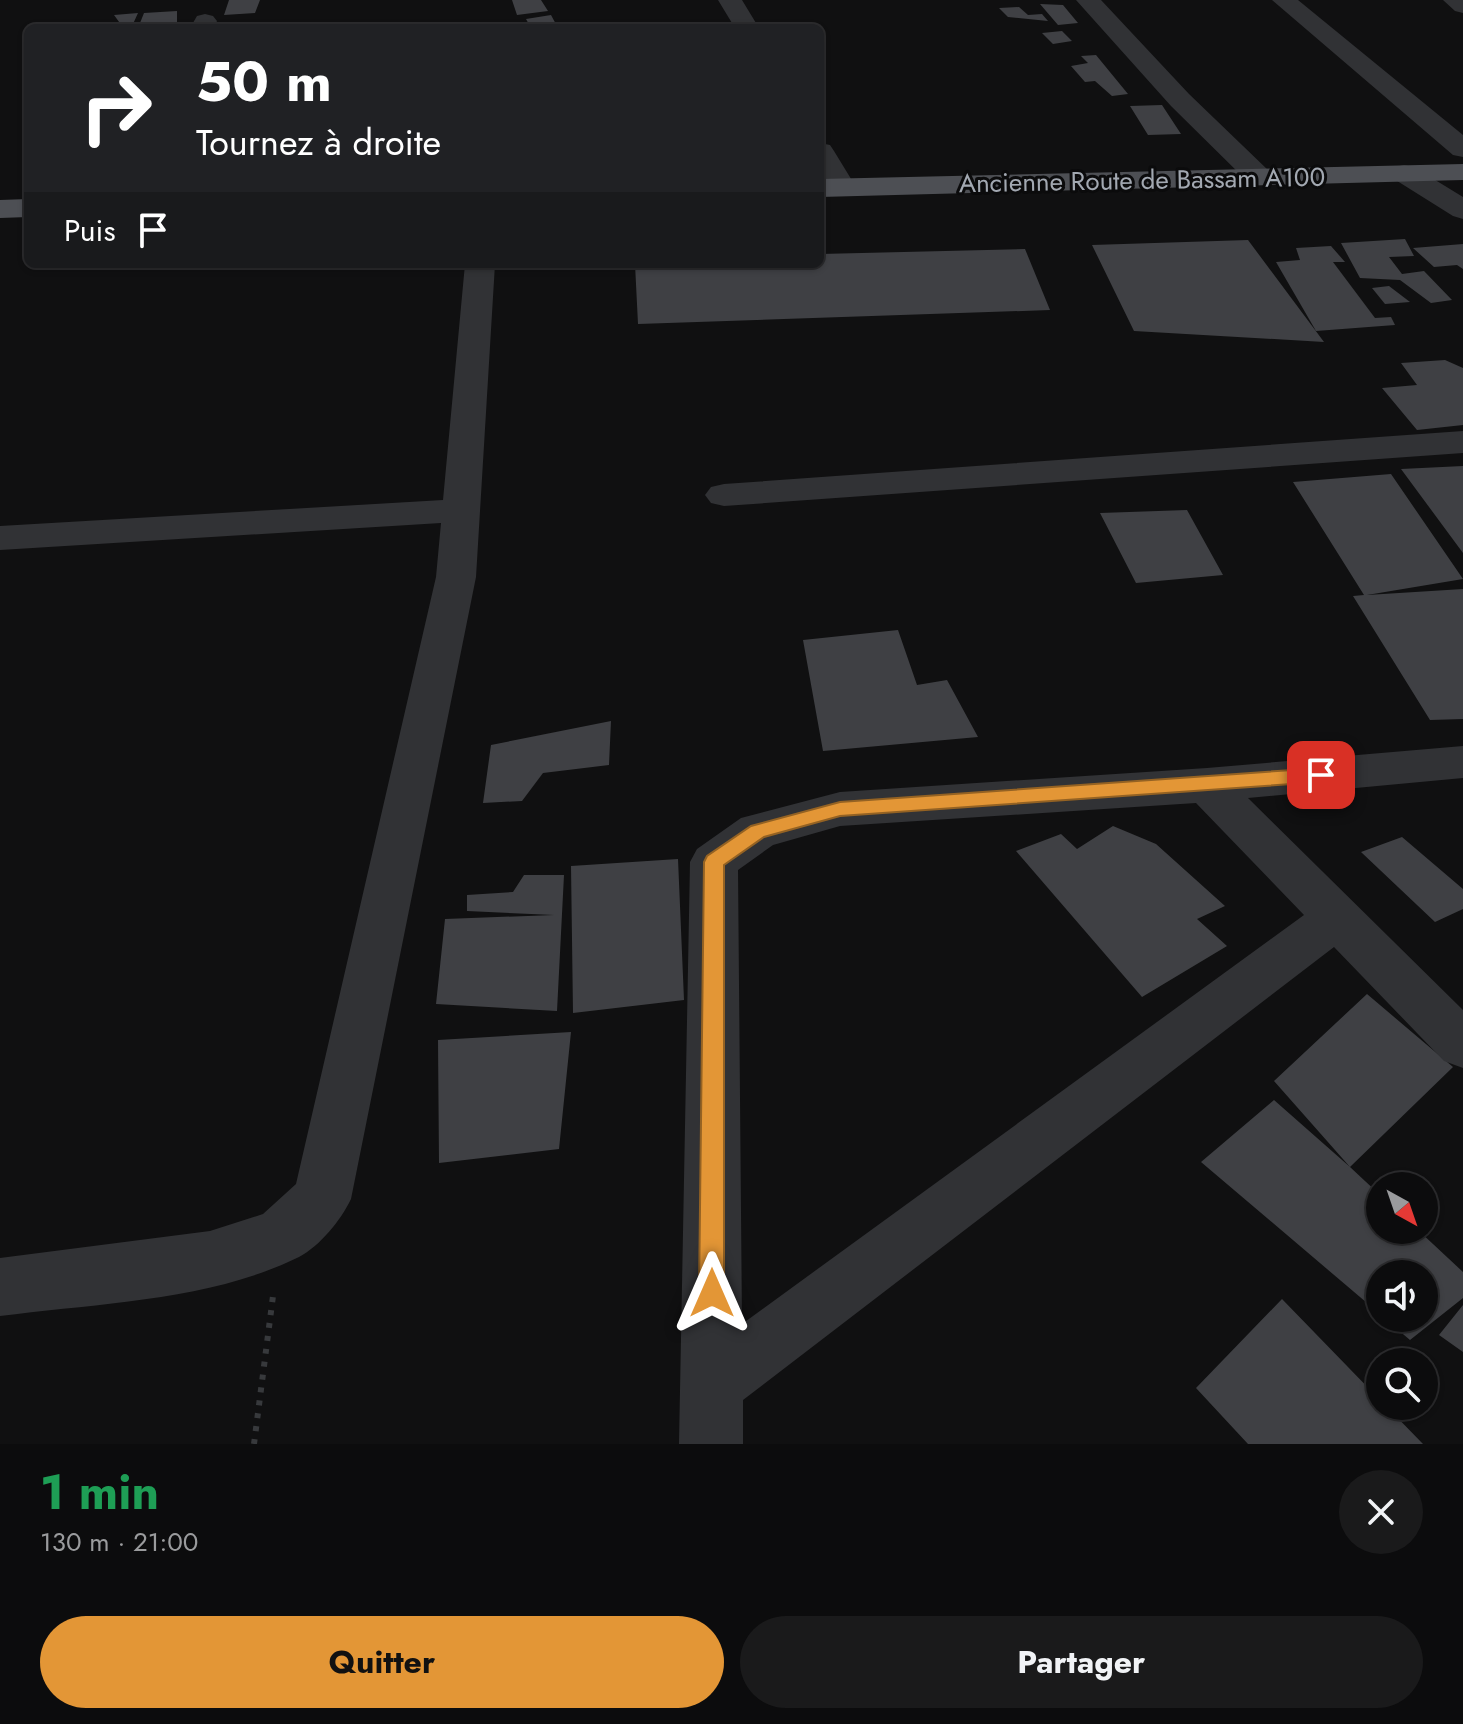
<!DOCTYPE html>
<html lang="fr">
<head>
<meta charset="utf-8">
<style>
  :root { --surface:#0c0c0d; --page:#1a1a1b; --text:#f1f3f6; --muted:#9a9b9d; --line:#2c2c2e; --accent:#e39636 }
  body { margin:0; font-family:Jost,sans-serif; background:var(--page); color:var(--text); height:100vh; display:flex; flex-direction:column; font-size:30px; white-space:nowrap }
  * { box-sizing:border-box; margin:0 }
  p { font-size:26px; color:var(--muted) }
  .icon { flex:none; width:44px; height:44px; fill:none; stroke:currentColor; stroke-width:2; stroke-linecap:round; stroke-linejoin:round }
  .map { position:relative; height:1444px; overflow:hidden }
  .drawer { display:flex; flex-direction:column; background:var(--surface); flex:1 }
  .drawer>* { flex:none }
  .hud { position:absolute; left:24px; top:24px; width:800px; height:244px; border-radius:12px; box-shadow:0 2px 6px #0004,0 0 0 2px var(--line); background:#202124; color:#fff; overflow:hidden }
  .needle { width:52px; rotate:140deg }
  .buttons { position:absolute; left:1366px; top:1172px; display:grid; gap:16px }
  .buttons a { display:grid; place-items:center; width:72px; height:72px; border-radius:50%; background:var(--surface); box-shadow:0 2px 6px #0004,0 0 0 2px var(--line); font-size:40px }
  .pin { position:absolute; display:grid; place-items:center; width:68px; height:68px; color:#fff; margin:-34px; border-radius:16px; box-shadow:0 4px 12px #0006 }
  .me { position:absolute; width:88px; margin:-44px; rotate:0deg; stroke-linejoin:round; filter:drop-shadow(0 0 6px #0008) }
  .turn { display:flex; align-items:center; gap:28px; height:168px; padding:0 40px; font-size:36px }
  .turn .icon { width:104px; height:104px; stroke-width:2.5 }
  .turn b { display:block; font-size:56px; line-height:68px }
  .then { display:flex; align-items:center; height:76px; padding:0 40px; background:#0003; gap:16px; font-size:30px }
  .round { display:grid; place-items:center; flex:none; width:84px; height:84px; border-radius:42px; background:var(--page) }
  .overview { display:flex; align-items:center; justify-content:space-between; height:136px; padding:0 40px }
  h1 { font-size:48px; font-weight:700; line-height:60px; color:#1e9e55 }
  .action { display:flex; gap:16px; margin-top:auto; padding:16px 40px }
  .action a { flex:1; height:92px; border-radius:48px; background:var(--accent); color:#111; font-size:32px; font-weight:700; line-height:92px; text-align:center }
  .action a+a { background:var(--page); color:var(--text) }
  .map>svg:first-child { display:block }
  .building { fill:#3f4044 }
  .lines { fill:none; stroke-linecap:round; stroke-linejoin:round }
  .path { stroke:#37393c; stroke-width:6; stroke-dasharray:5 8; stroke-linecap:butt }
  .minor { fill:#313235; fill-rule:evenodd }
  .major { fill:#4d4f54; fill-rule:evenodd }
  .route { fill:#e39636; stroke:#946223; stroke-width:2 }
  .labels { text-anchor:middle; stroke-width:6; stroke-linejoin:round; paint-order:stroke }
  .far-street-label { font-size:26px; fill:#a2a8b1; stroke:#0b0b0c }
</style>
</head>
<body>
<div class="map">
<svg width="1463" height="1444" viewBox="0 0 1463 1444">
  <rect width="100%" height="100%" fill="#101011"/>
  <path class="building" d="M229,0H260L255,13L224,15Z
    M512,0H541L548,11L517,15Z
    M1040,4L1063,5L1078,23L1058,25Z
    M1019,7L1028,15L1042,14L1048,21L1008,17L999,8Z
    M177,11V25L138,28L144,13Z
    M138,13L133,24L122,26L114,15Z
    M551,15L558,28H531L526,19Z
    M1062,31L1072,41L1053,44L1042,33Z
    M1096,55L1128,94L1112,96L1095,81L1085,82L1071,66L1088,63L1081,56Z
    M1162,105L1181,134L1148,135L1130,106Z
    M1405,239L1414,256L1389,257L1402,274L1424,271L1452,300L1431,303L1400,280L1360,278L1341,243Z
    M1248,240L1324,342L1134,331L1092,245Z
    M1463,244V269L1457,265L1434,267L1413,248Z
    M1331,246L1345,262H1333L1375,318L1391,317L1395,325L1316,331L1276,262L1300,260L1296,248Z
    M1025,249L1050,310L638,324L635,264H820V254Z
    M1389,286L1410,302L1385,304L1372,288Z
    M1445,360L1463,368V425L1417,430L1382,388L1417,385L1401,363Z
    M1463,466V553L1401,469Z
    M1391,474L1463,579L1367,595L1463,589V719L1430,720L1353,596L1364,595L1293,482Z
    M1187,510L1223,575L1136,583L1100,513Z
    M898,630L917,685L947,680L978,737L823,751L803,640Z
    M611,721L609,765L543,773L522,801L483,803L491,745Z
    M1113,826L1156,844L1225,906L1197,919L1227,946L1142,997L1016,851L1061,834L1077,849Z
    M1402,837L1463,889V909L1435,922L1361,852Z
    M678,859L684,1000L573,1013L571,866Z
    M524,875H564L557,1011L436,1004L445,919L554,915L467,911V895L513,892Z
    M1367,994L1453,1067L1350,1167L1380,1195V1230H1418L1463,1272V1298L1410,1340L1384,1318H1424V1274H1380V1314L1201,1162L1274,1100L1350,1167L1274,1081Z
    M571,1032L559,1149L439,1163L438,1040Z
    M1282,1299L1380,1400V1406H1386L1423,1444H1248L1196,1388Z
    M1463,1305V1352L1439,1335Z"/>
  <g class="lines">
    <path class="path" d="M254,1444L273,1296"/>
    <path class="minor" d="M718,0H742L759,28H735Z
      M1076,0H1101L1189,94L1269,171L1273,177L1269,183L1259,185L1249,183L1171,106Z
      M1272,0H1298L1463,135V157L1453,155Z
      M1443,0H1463V13L1455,11Z
      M205,14L213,16L217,21L214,28H190L197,16Z
      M820,143L830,145L834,151L856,187L852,193L842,196L832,193C820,175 820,164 820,143Z
      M1404,165L1414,167L1463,197V219L1453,216L1394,179L1390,173L1394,167Z
      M465,264H495L476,577L351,1199C341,1220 320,1246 299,1257C210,1301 97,1303 0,1316V1258L210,1231L263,1214L296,1184L436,577L441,523L0,550V526L443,500Z
      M1463,431V453L724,506L711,503L705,495L711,487L724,484Z
      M1463,746V778L1248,798L1463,1010V1068L1444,1061L1334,947L743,1400V1444H679L690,862L697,849L741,818L840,792L1207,768ZM1196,803L1304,915L742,1324L738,870L773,845L840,826Z"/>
    <path class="major" d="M1463,164V180L820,197V179Z
      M28,199V217L0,218V200Z"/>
  </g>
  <path class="route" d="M1321,768L1330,775L1321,782L840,816L764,837L724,865V1293L721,1301L712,1305L703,1301L699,1293L704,862L707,856L751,826L840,802Z"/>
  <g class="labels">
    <g class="far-street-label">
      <text transform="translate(1142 180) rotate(-1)" y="9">Ancienne Route de Bassam A100</text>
    </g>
  </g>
</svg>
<div class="buttons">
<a><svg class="needle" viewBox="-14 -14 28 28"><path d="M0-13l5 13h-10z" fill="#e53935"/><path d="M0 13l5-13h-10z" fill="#9a9b9d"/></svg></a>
<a><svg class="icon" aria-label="sound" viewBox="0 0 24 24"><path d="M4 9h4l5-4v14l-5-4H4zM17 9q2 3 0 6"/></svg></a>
<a><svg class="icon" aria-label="search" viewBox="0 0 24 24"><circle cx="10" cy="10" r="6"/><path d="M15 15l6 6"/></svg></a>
</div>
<div class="pin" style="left:1321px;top:775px;background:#d93025"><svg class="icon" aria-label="arrive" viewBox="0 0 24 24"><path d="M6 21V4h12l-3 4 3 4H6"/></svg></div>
<svg class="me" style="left:712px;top:1293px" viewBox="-20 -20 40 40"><path d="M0-17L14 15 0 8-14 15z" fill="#e39636" stroke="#fff" stroke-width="4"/></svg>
<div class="hud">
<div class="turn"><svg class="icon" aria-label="right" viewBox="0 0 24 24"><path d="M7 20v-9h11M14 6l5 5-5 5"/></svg><div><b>50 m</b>Tournez à droite</div></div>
<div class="then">Puis<svg class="icon" aria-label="arrive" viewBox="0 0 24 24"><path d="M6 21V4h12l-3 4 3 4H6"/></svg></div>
</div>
</div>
<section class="drawer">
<div class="overview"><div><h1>1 min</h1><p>130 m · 21:00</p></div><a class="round"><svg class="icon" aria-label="close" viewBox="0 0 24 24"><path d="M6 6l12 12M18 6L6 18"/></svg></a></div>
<div class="action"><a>Quitter</a><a>Partager</a></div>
</section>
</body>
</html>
